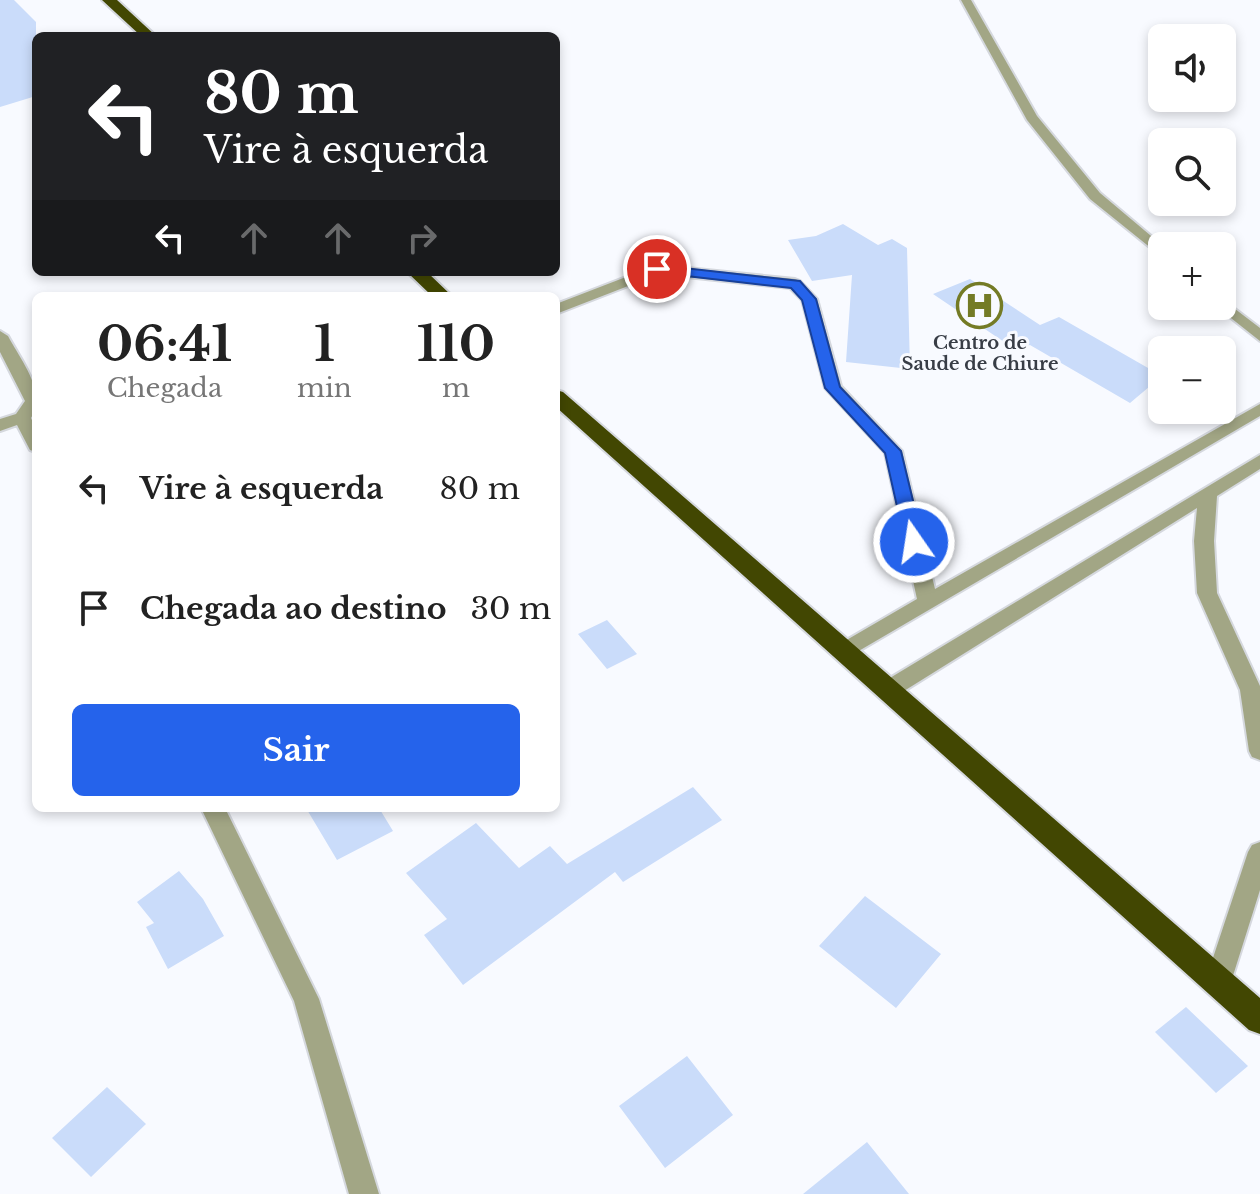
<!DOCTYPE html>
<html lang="pt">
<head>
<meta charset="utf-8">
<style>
  :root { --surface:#fff; --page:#f2f2f2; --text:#222; --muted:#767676; --accent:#2563eb }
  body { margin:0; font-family:"Libre Baskerville",serif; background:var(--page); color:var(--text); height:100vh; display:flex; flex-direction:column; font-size:30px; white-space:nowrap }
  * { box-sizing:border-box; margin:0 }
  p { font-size:26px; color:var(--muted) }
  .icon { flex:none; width:44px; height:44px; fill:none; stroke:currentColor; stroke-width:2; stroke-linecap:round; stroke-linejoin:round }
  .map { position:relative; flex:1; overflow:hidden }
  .panel { position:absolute; left:32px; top:292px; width:528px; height:520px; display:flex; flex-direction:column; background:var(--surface); border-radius:12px; box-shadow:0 4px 12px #0003 }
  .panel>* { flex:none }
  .hud { position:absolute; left:32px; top:32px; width:528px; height:244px; border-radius:12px; box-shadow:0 4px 12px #0003; background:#202124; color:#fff; overflow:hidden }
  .buttons { position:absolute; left:1148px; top:24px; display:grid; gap:16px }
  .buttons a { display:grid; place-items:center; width:88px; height:88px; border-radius:12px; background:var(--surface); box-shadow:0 4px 12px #0003; font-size:40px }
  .pin { position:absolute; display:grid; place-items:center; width:68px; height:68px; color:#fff; margin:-34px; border:4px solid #fff; border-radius:50%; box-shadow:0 2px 8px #0007 }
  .me { position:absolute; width:88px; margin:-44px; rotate:347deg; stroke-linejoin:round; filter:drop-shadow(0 0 6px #0008) }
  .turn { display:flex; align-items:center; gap:28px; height:168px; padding:0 40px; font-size:36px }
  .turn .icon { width:104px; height:104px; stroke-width:2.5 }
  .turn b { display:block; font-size:56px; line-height:68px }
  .lanes { display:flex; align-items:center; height:76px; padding:0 40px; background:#0003; justify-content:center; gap:40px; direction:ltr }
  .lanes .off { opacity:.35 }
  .eta { display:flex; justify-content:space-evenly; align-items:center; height:136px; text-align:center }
  .eta b { font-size:48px; font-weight:800; line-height:56px }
  .button { display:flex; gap:16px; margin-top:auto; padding:16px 40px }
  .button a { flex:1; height:92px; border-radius:12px; background:var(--accent); color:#fff; font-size:32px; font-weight:800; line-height:92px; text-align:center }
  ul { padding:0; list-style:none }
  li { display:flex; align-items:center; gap:24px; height:120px; padding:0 40px }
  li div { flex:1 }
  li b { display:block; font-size:30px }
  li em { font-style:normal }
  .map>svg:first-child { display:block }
  .building { fill:#cadcfa }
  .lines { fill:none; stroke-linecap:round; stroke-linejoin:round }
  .street-casing { stroke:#d5d8de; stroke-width:4 }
  .highway-casing { stroke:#d5d8de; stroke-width:4 }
  .street { fill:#a2a685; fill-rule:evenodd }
  .highway { fill:#424702; fill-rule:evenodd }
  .route { fill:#2563eb; stroke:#184099; stroke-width:2 }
  .labels { text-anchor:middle; stroke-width:6; stroke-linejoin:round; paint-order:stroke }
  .far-poi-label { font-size:18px; font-weight:bold; fill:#383d46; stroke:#f8faff }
</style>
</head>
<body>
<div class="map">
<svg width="1260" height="1194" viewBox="0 0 1260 1194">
  <rect width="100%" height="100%" fill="#f8faff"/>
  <path class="building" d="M0,0H14L36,22V96L0,107Z
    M843,224L878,245L892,239L907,248L910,369L846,362L852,275L812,281L788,240L816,236Z
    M970,279L1040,325L1059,317L1162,376L1130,403L1030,345L1016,350L933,294Z
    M607,620L637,654L607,669L578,634Z
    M693,787L722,820L623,882L615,872L463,985L424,935L447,919L406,873L476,823L519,868L550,846L567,864Z
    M306,808H379L393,831L337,860Z
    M179,871L203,899L224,936L168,969L146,927L154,923L137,902Z
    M865,896L941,954L896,1008L819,946Z
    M1186,1007L1248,1066L1216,1093L1155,1032Z
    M687,1056L733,1115L665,1168L619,1106Z
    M107,1087L146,1124L91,1177L52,1138Z
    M867,1142L909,1194H803Z"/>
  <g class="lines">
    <defs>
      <path id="street" d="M961,0H971L1037,116L1100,193L1163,246L1162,257L1090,199L1027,120Z
        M657,265L795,279L800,281L817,299L841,386L902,451L935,589L1260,404V416L845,659L838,657L835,651L838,645L917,599L885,453L825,388L802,300L790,288L659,274L556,314V304Z
        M1222,299L1260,328V341L1217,307L1222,306Z
        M0,331L8,336C20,359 48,393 31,418L36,429V452L30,450L17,425L0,431V419L16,414L25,401L0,352Z
        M1260,455V469L1217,496L1214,541L1217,593L1260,686V760L1252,757L1249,751L1240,690L1197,593L1194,541L1197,508L896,696L888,698L880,696L877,690L880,684Z
        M201,808H225L319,999L379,1194H349L294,1001Z
        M1260,842V890L1231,982L1227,991L1218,994L1209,991L1205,982L1248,852L1252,845Z"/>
      <path id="highway" d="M102,0H117L156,36H141Z
        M407,272H427L452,296H432Z
        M556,390L563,392L1260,998V1034L1249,1030L556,407Z"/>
    </defs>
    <use href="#street" class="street-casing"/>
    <use href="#highway" class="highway-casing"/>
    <use href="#street" class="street"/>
    <use href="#highway" class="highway"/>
  </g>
  <path class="route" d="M657,265L800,281L816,299L840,387L901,451L923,542L920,546L914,548L905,542L885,453L825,388L802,300L791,288L652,272L650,269Z"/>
  <defs>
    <symbol id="hospital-ring" viewBox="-11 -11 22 22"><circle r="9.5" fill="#f8faff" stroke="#747b25" stroke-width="1.5"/><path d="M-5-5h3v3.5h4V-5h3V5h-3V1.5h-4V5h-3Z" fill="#747b25"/></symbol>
  </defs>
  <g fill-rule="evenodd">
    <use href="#hospital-ring" x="954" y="280" width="51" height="51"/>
  </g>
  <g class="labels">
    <g class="far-poi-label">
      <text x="980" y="349">Centro de<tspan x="980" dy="21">Saude de Chiure</tspan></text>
    </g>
  </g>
</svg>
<div class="buttons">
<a><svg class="icon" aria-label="sound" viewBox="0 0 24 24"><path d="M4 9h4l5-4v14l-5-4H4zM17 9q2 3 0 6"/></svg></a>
<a><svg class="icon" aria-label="search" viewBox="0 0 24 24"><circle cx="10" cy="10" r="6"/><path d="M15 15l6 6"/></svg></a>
<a>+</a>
<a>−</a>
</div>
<div class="pin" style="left:657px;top:269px;background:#d93025"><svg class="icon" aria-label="arrive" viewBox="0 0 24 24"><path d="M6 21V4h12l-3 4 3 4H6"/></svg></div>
<svg class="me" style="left:914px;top:542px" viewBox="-20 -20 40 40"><circle r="17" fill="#2563eb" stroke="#fff" stroke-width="3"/><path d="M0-11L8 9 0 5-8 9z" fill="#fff"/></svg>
<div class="hud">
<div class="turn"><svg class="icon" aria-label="left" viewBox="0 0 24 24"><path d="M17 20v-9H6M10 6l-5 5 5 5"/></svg><div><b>80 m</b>Vire à esquerda</div></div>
<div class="lanes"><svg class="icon" aria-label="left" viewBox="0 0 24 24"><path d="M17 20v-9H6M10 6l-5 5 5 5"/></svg><svg class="icon off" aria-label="ahead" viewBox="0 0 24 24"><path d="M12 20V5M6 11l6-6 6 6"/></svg><svg class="icon off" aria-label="ahead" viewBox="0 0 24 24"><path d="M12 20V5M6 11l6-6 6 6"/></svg><svg class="icon off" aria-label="right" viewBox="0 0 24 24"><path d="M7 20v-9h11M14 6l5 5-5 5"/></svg></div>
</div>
<section class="panel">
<div class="eta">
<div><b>06:41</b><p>Chegada</p></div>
<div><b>1</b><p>min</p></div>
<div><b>110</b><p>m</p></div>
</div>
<ul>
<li><svg class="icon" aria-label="left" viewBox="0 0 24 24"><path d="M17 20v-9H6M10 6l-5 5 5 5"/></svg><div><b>Vire à esquerda</b></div><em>80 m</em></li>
<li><svg class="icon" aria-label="arrive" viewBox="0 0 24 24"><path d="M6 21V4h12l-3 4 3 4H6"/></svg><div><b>Chegada ao destino</b></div><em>30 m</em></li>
</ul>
<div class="button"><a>Sair</a></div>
</section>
</div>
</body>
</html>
